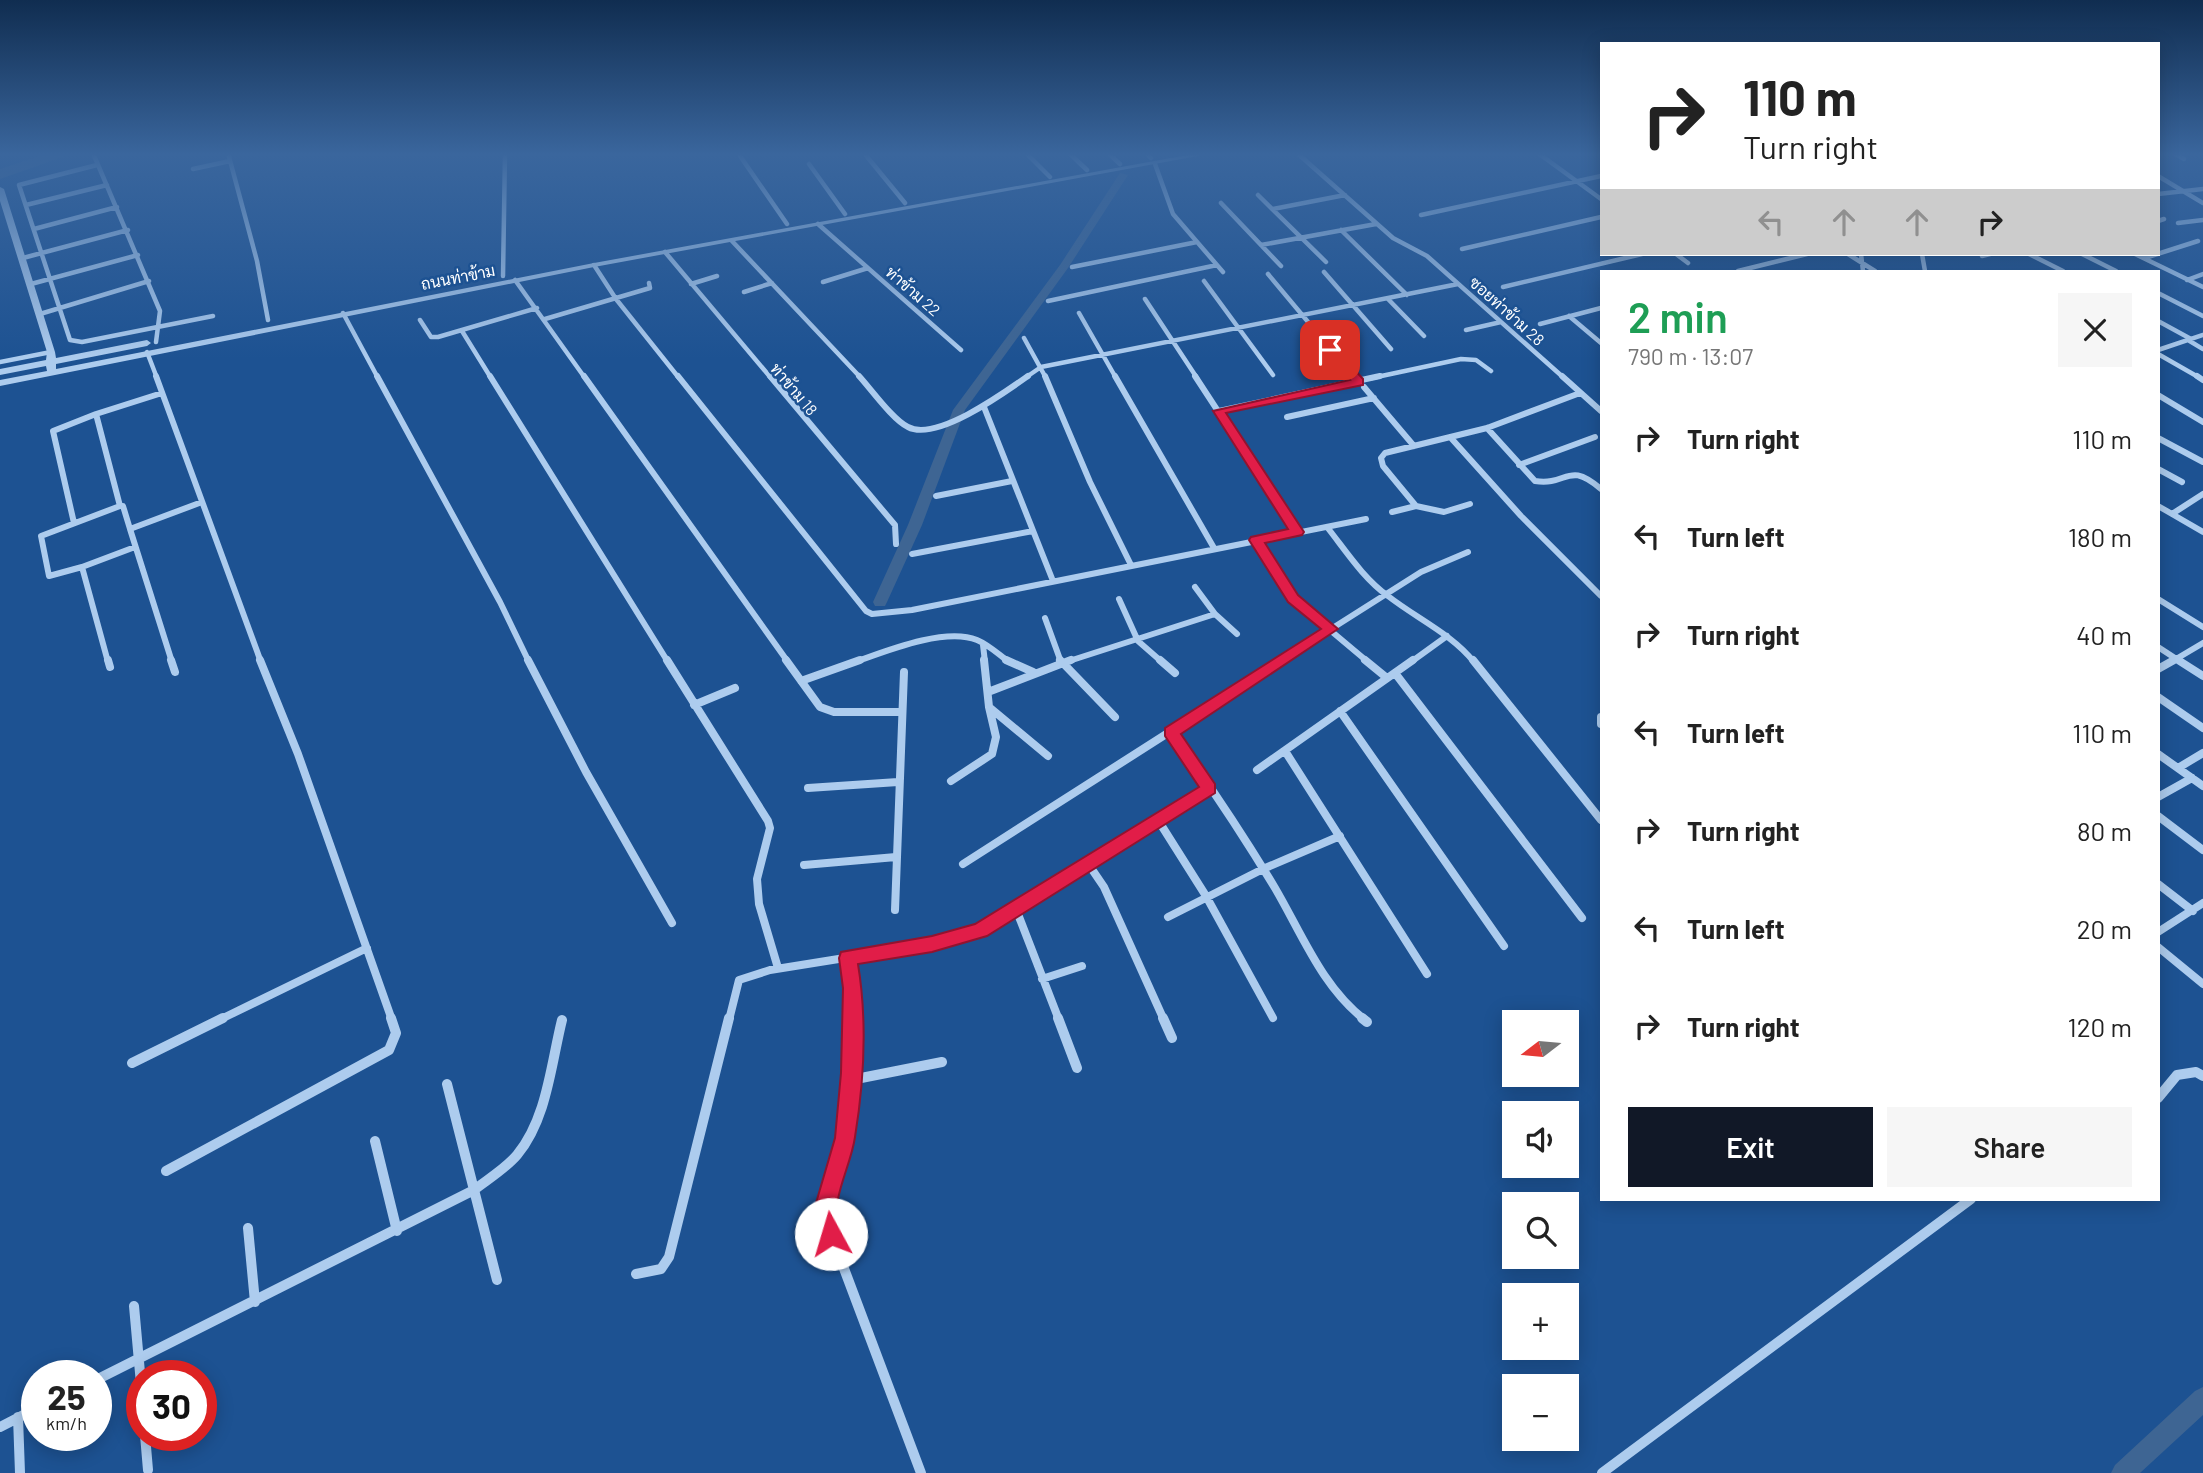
<!DOCTYPE html>
<html lang="en">
<head>
<meta charset="utf-8">
<style>
  :root { --surface:#fff; --page:#f6f6f6; --text:#222; --muted:#767676; --accent:#111827 }
  body { margin:0; font-family:Barlow,Sarabun,sans-serif; background:var(--page); color:var(--text); height:100vh; display:flex; flex-direction:column; font-size:26px; white-space:nowrap }
  * { box-sizing:border-box; margin:0 }
  p { font-size:23px; color:var(--muted) }
  .icon { flex:none; width:38px; height:38px; fill:none; stroke:currentColor; stroke-width:2; stroke-linecap:round; stroke-linejoin:round }
  .map { position:relative; flex:1; overflow:hidden }
  .drawer { position:absolute; left:1600px; top:270px; width:560px; height:931px; display:flex; flex-direction:column; background:var(--surface); border-radius:0px; box-shadow:0 4px 18px #0003 }
  .drawer>* { flex:none }
  .guide { position:absolute; left:1600px; top:42px; width:560px; height:214px; border-radius:0px; box-shadow:0 4px 18px #0003; background:#fff; color:var(--text); overflow:hidden }
  .needle { width:46px; rotate:254deg }
  .tools { position:absolute; left:1502px; top:1010px; display:grid; gap:14px }
  .tools a { display:grid; place-items:center; width:77px; height:77px; border-radius:0px; background:var(--surface); box-shadow:0 4px 18px #0003; font-size:35px }
  .speed { position:absolute; left:21px; top:1360px; display:flex; gap:14px; font-size:35px; font-weight:700; text-align:center }
  .speed>* { display:grid; place-content:center; width:91px; height:91px; border-radius:50%; background:var(--surface); box-shadow:0 4px 18px #0003; line-height:1 }
  .speed small { font-size:18px; font-weight:400 }
  .speed .limit { border:10px solid #d22; background:#fff; color:#111 }
  .pin { position:absolute; display:grid; place-items:center; width:60px; height:60px; color:#fff; margin:-30px; border-radius:14px; box-shadow:0 4px 10px #0006 }
  .me { position:absolute; width:77px; margin:-38px; rotate:354deg; stroke-linejoin:round; filter:drop-shadow(0 0 5px #0008) }
  .turn { display:flex; align-items:center; gap:24px; height:147px; padding:0 28px; font-size:32px }
  .turn .icon { width:91px; height:91px; stroke-width:2.5 }
  .turn b { display:block; font-size:49px; line-height:60px }
  .lanes { display:flex; align-items:center; height:66px; padding:0 28px; background:#0003; justify-content:center; gap:35px; direction:ltr }
  .lanes .off { opacity:.35 }
  .round { display:grid; place-items:center; flex:none; width:74px; height:74px; border-radius:0px; background:var(--page) }
  .overview { display:flex; align-items:center; justify-content:space-between; height:119px; padding:0 28px }
  h1 { font-size:42px; font-weight:600; line-height:52px; color:#1e9e55 }
  .action { display:flex; gap:14px; margin-top:auto; padding:14px 28px }
  .action a { flex:1; height:80px; border-radius:0px; background:var(--accent); color:#fff; font-size:28px; font-weight:600; line-height:80px; text-align:center }
  .action a+a { background:var(--page); color:var(--text) }
  ul { padding:0; list-style:none }
  li { display:flex; align-items:center; gap:21px; height:98px; padding:0 28px }
  li div { flex:1 }
  li b { display:block; font-size:26px }
  li em { font-style:normal }
  .map>svg:first-child { display:block }
  .lines { fill:none; stroke-linecap:round; stroke-linejoin:round }
  .canal { fill:#3e6593; fill-rule:evenodd }
  .river { fill:#3e6593; fill-rule:evenodd }
  .minor-far3 { stroke:#adccee; stroke-width:4.5 }
  .minor-far2 { stroke:#adccee; stroke-width:6 }
  .minor-far1 { stroke:#adccee; stroke-width:8 }
  .minor { stroke:#adccee; stroke-width:10 }
  .tertiary { fill:#adccee; fill-rule:evenodd }
  .route { fill:#e11d48; stroke:#92132f; stroke-width:2 }
  .labels { text-anchor:middle; stroke-width:5; stroke-linejoin:round; paint-order:stroke }
  .far-street-label { font-size:16px; fill:#fff; stroke:#1d5292 }
</style>
</head>
<body>
<div class="map">
<svg width="2203" height="1473" viewBox="0 0 2203 1473">
  <rect width="100%" height="100%" fill="#1d5292"/>
  <g class="lines">
    <path class="canal" d="M1120,173L1128,175L1068,268L965,410L922,525L887,602L885,606H875L873,602L908,525L953,410L1060,265Z
      M2203,1387V1415L2140,1473H2111L2115,1465L2195,1391Z"/>
    <path class="river" d="M49,153H74L0,179V169Z"/>
    <path class="minor-far3" d="M93,153L160,311L156,342
      M228,153L257,261L268,320
      M738,153L787,224
      M864,153L905,203
      M1026,153L1050,177
      M1069,153L1087,170
      M1108,153L1120,164
      M1146,153L1151,158
      M1297,153L1393,238L1427,256L1564,378
      M1538,153L1601,199
      M2174,153L2184,159
      M809,164L845,214
      M1155,164L1173,214L1223,272
      M97,165L19,185L70,340L82,342L213,316
      M193,169L230,161
      M2158,176L2203,203
      M2158,194L2203,189
      M1258,195L1326,262
      M1221,203L1281,266
      M26,205L107,185
      M1273,209L1345,195
      M1421,215L1601,176
      M2158,221L2164,219
      M2178,223L2203,220
      M818,224L961,350
      M34,229L117,207
      M1341,230L1407,295
      M732,241L861,378
      M1261,245L1376,224
      M1462,249L1601,217
      M665,252L771,378
      M1676,254L1688,263
      M1848,254L1875,271
      M1861,254L1863,271
      M1922,254L1925,271
      M2029,254L2063,271
      M2082,254L2116,271
      M2135,254L2203,287
      M1982,256L1990,254
      M23,258L128,230
      M2145,258L2198,241
      M594,265L616,299L679,378
      M1072,267L1197,242
      M1738,271L1807,254
      M1324,272L1391,349
      M1268,274L1355,378
      M503,276L505,153
      M515,280L585,378
      M2187,280L2203,274
      M1204,281L1273,375
      M823,282L868,268
      M31,284L138,255
      M691,284L717,276
      M1503,287L1642,254
      M744,292L772,283
      M2158,293L2203,316
      M1145,299L1197,378
      M1388,299L1424,336
      M1048,301L1217,265
      M343,313L378,378
      M1079,313L1116,378
      M40,314L149,281
      M1569,316L1601,343
      M545,319L650,288L649,283
      M420,320L431,337H438L537,308
      M2158,321L2191,339
      M1540,324L1601,308
      M1466,330L1501,322
      M462,331L491,378
      M1024,338L1046,378
      M2188,340L2203,349
      M2158,350L2203,335
      M147,352L157,378
      M2158,354L2200,378
      M0,362L51,352
      M1025,378L1041,367L1458,284
      M1372,378L1461,359L1476,360L1491,371"/>
    <path class="minor-far2" d="M156,376L261,662
      M377,376L500,602L529,662
      M490,376L668,662
      M584,376L788,662
      M678,376L866,611L872,614L912,610L1366,519
      M770,376L895,525L896,544
      M859,376C871,389 893,420 908,427C936,442 1004,393 1028,376
      M1045,376L1090,482L1131,565
      M1115,376L1214,548
      M1195,376L1297,532
      M1353,376L1358,382
      M1562,376L1601,411
      M2197,376L2203,380
      M1364,387L1414,446
      M2158,395L2203,422
      M984,407L1053,581
      M1219,411L1380,376
      M1287,417L1374,398
      M1487,428L1535,481C1569,486 1567,460 1601,489
      M1451,438L1521,516L1601,596
      M2158,438L2203,462
      M1519,465L1595,437
      M2158,469L2182,482
      M2203,494L2172,514L2203,532
      M936,496L1012,481
      M1416,506L1383,466L1381,458L1385,453L1487,428L1580,393
      M2158,506L2172,514
      M1392,512L1416,506L1444,512L1470,504
      M74,523L53,431L96,414
      M1327,527C1346,551 1363,578 1388,596C1416,618 1452,634 1474,662
      M130,529L123,506H120L96,414L162,393
      M1256,540L1293,599L1368,662
      M912,554L1033,531
      M82,567L49,576L41,536L120,506
      M1195,587L1215,614L1237,634
      M1119,599L1138,641L1162,662
      M2158,599L2203,627
      M1045,618L1061,662
      M983,645L985,662
      M2158,647L2181,662
      M108,662L82,567L135,547
      M172,662L130,529L202,502
      M855,662C886,651 945,627 977,640C989,645 998,654 1009,662
      M1066,662L1215,614
      M1279,662L1421,572L1468,552
      M1411,662L1447,636
      M2171,662L2203,643"/>
    <path class="minor-far1" d="M108,660L110,667
      M171,660L175,672
      M260,660L298,754L392,1020
      M528,660L586,772L672,923
      M667,660L768,821L770,828L757,879L759,904L778,968
      M786,660L820,707L834,712H902
      M984,660L989,707L1048,756
      M1006,660L1033,672
      M1060,660L1115,717
      M1160,660L1175,673
      M1365,660L1387,678
      M1473,660L1601,820
      M2178,660L2203,676
      M2158,669L2174,660
      M1395,673L1582,918
      M801,681L860,660
      M988,692L1071,660
      M2158,697L2203,728
      M694,705L735,688
      M1340,711L1504,946
      M1601,717V724
      M1171,732C1208,782 1243,835 1275,888C1302,934 1322,987 1365,1020
      M1285,751L1427,974
      M2158,754L2203,786
      M2178,768L2203,753
      M1257,770L1413,660
      M951,781L992,754L996,737L989,707
      M808,788L898,782
      M2158,797L2192,778
      M2158,816L2203,850
      M1158,820L1206,896L1273,1018
      M1087,862L1104,887L1164,1020
      M963,864L1282,660
      M804,865L896,857
      M2158,884L2193,911
      M1016,909L1059,1020
      M895,910L904,672
      M1168,917L1263,869L1340,836
      M2158,932L2203,903
      M2158,947L2203,984
      M848,958L853,1020
      M1042,979L1082,966
      M219,1020L367,948
      M729,1020L739,980L770,970L932,944L980,931L1210,789"/>
    <path class="minor" d="M853,1018C854,1058 851,1099 844,1138C838,1175 822,1195 831,1234L921,1473
      M1058,1018L1077,1068
      M1163,1018L1172,1038
      M1362,1018L1367,1022
      M132,1063L223,1018
      M851,1080L942,1062
      M447,1084L497,1280
      M2158,1098L2177,1075L2196,1072L2203,1076
      M375,1141L397,1231
      M166,1171L389,1050L396,1033L391,1018
      M248,1228L255,1302
      M636,1274L661,1269L669,1257L729,1018
      M134,1306L142,1395
      M96,1380L474,1190C488,1179 505,1169 517,1155C547,1119 551,1064 562,1020
      M18,1417L20,1473
      M0,1427L37,1408
      M145,1435L148,1470
      M1602,1473L1971,1199"/>
    <path class="tertiary" d="M1198,153H1214L594,267L0,386V380L47,371L46,366L0,375V369L46,360L47,352L0,201V187L4,189L55,352L56,358L147,340L151,343L147,346L56,364V369L594,263Z"/>
  </g>
  <linearGradient id="sky" x2="0" y2="1"><stop stop-color="#102d50"/><stop offset="0.43" stop-color="#3a669d"/><stop offset="1" stop-color="#3a669d" stop-opacity="0"/></linearGradient>
  <rect width="2203" height="359" fill="url(#sky)"/>
  <path class="route" d="M1326,347H1334L1363,379V385L1226,413L1304,532L1302,535L1265,543L1298,595L1338,629L1181,734L1215,784V793L987,936L932,952L858,964C867,1019 864,1082 855,1137C852,1158 842,1178 838,1199C835,1214 845,1227 839,1241L831,1244L824,1241L816,1203L835,1138L841,1073L843,988L839,958L841,952L932,936L975,924L1199,787L1165,736V728L1321,629L1288,602L1249,540L1251,537L1288,529L1213,411L1350,380L1326,352Z"/>
  <g class="labels">
    <g class="far-street-label">
      <text transform="translate(458 277) rotate(-11)" y="6">ถนนท่าข้าม</text>
      <text transform="translate(913 291) rotate(41)" y="6">ท่าข้าม 22</text>
      <text transform="translate(1507 311) rotate(42)" y="6">ซอยท่าข้าม 28</text>
      <text transform="translate(794 389) rotate(50)" y="6">ท่าข้าม 18</text>
    </g>
  </g>
</svg>
<div class="tools">
<a><svg class="needle" viewBox="-14 -14 28 28"><path d="M0-13l5 13h-10z" fill="#e53935"/><path d="M0 13l5-13h-10z" fill="#767676"/></svg></a>
<a><svg class="icon" aria-label="sound" viewBox="0 0 24 24"><path d="M4 9h4l5-4v14l-5-4H4zM17 9q2 3 0 6"/></svg></a>
<a><svg class="icon" aria-label="search" viewBox="0 0 24 24"><circle cx="10" cy="10" r="6"/><path d="M15 15l6 6"/></svg></a>
<a>+</a>
<a>−</a>
</div>
<div class="speed"><div>25<small>km/h</small></div><div class="limit">30</div></div>
<div class="pin" style="left:1330px;top:350px;background:#d93025"><svg class="icon" aria-label="arrive" viewBox="0 0 24 24"><path d="M6 21V4h12l-3 4 3 4H6"/></svg></div>
<svg class="me" style="left:831px;top:1234px" viewBox="-20 -20 40 40"><circle r="19" fill="#fff"/><path d="M0-13L10 11 0 6-10 11z" fill="#e11d48"/></svg>
<div class="guide">
<div class="turn"><svg class="icon" aria-label="right" viewBox="0 0 24 24"><path d="M7 20v-9h11M14 6l5 5-5 5"/></svg><div><b>110 m</b>Turn right</div></div>
<div class="lanes"><svg class="icon off" aria-label="left" viewBox="0 0 24 24"><path d="M17 20v-9H6M10 6l-5 5 5 5"/></svg><svg class="icon off" aria-label="ahead" viewBox="0 0 24 24"><path d="M12 20V5M6 11l6-6 6 6"/></svg><svg class="icon off" aria-label="ahead" viewBox="0 0 24 24"><path d="M12 20V5M6 11l6-6 6 6"/></svg><svg class="icon" aria-label="right" viewBox="0 0 24 24"><path d="M7 20v-9h11M14 6l5 5-5 5"/></svg></div>
</div>
<section class="drawer">
<div class="overview"><div><h1>2 min</h1><p>790 m · 13:07</p></div><a class="round"><svg class="icon" aria-label="close" viewBox="0 0 24 24"><path d="M6 6l12 12M18 6L6 18"/></svg></a></div>
<ul>
<li><svg class="icon" aria-label="right" viewBox="0 0 24 24"><path d="M7 20v-9h11M14 6l5 5-5 5"/></svg><div><b>Turn right</b></div><em>110 m</em></li>
<li><svg class="icon" aria-label="left" viewBox="0 0 24 24"><path d="M17 20v-9H6M10 6l-5 5 5 5"/></svg><div><b>Turn left</b></div><em>180 m</em></li>
<li><svg class="icon" aria-label="right" viewBox="0 0 24 24"><path d="M7 20v-9h11M14 6l5 5-5 5"/></svg><div><b>Turn right</b></div><em>40 m</em></li>
<li><svg class="icon" aria-label="left" viewBox="0 0 24 24"><path d="M17 20v-9H6M10 6l-5 5 5 5"/></svg><div><b>Turn left</b></div><em>110 m</em></li>
<li><svg class="icon" aria-label="right" viewBox="0 0 24 24"><path d="M7 20v-9h11M14 6l5 5-5 5"/></svg><div><b>Turn right</b></div><em>80 m</em></li>
<li><svg class="icon" aria-label="left" viewBox="0 0 24 24"><path d="M17 20v-9H6M10 6l-5 5 5 5"/></svg><div><b>Turn left</b></div><em>20 m</em></li>
<li><svg class="icon" aria-label="right" viewBox="0 0 24 24"><path d="M7 20v-9h11M14 6l5 5-5 5"/></svg><div><b>Turn right</b></div><em>120 m</em></li>
</ul>
<div class="action"><a>Exit</a><a>Share</a></div>
</section>
</div>
</body>
</html>
